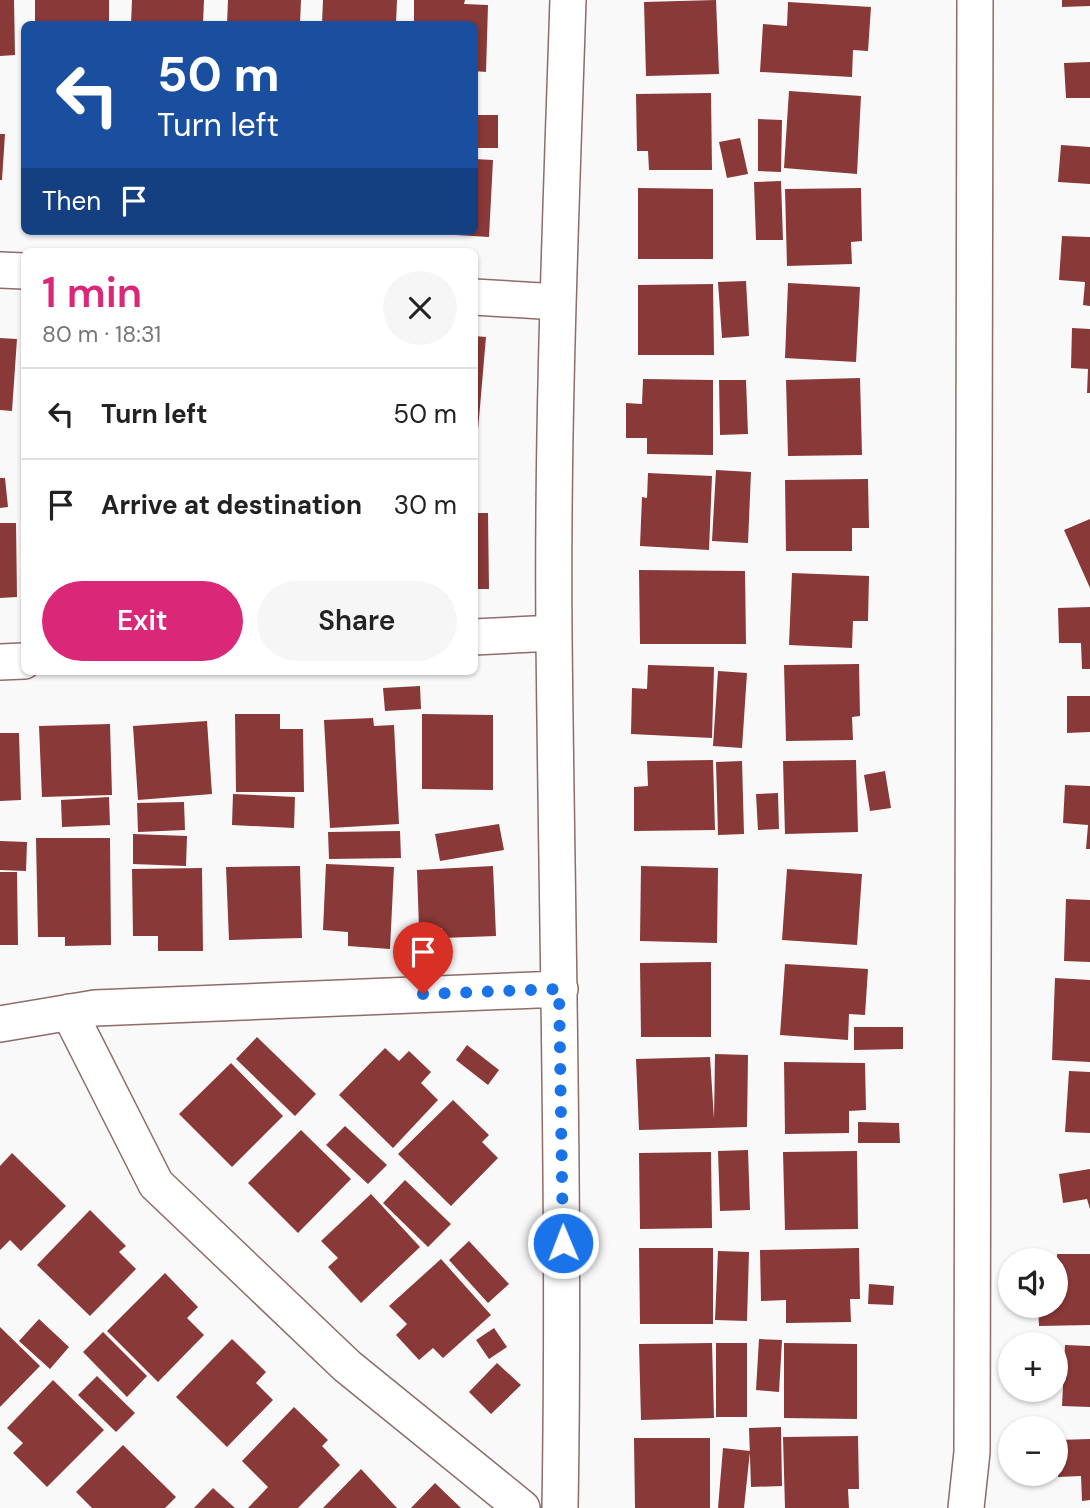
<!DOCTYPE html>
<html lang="en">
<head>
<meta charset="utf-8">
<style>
  :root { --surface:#fff; --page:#f6f6f6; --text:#222; --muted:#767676; --line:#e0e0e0; --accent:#db2777 }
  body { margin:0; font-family:"DM Sans",sans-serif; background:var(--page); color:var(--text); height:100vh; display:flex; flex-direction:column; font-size:26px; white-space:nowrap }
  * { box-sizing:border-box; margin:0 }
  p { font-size:23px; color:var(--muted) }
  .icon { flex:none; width:38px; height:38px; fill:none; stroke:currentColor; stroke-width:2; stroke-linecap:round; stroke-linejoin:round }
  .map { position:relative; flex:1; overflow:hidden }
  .drawer { position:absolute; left:21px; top:248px; width:457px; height:427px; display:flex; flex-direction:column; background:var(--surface); border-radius:10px; box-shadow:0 2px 5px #0004 }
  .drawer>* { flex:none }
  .guide { position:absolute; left:21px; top:21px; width:457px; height:214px; border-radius:10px; box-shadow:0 2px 5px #0004; background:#1a4fa0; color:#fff; overflow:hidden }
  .buttons { position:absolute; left:998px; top:1248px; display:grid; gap:14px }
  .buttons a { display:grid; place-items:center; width:70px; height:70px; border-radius:50%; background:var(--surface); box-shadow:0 2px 5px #0004; font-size:35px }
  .pin { position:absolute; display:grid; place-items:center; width:60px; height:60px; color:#fff; margin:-72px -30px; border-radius:50% 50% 50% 0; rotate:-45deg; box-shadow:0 0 7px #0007 }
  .pin .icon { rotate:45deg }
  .me { position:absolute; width:77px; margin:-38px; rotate:359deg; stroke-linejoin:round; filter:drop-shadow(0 0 5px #0008) }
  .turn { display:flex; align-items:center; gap:24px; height:147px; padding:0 21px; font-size:32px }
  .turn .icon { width:91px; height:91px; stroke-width:2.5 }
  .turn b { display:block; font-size:49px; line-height:60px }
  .then { display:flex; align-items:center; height:66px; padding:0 21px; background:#0003; gap:14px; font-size:26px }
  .round { display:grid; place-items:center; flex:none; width:74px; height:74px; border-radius:37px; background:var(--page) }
  .summary { display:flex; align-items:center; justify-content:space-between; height:119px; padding:0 21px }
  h1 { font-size:42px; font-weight:600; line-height:52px; color:var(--accent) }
  .button { display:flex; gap:14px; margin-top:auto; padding:14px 21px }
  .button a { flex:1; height:80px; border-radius:42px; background:var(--accent); color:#fff; font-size:28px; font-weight:600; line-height:80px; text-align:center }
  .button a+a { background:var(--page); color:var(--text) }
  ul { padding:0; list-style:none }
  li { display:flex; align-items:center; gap:21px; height:91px; padding:0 21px; border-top:2px solid var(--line) }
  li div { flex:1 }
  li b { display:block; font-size:26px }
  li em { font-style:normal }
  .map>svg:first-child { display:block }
  .building { fill:#893937 }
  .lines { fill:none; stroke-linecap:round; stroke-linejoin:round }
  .minor-casing { stroke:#8e6c6a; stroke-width:38 }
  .minor { stroke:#fff; stroke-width:35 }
  .route { stroke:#1a73e8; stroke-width:12; stroke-dasharray:0 21.6 }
</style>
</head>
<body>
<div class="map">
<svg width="1090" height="1508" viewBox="0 0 1090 1508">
  <rect width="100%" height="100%" fill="#f9f9f9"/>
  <path class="building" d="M0,0H14L15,55L0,56Z
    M35,0H109V24H35Z
    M132,0H204L203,24H131Z
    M228,0H301L300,24H227Z
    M323,0H397L396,24H322Z
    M414,0H465L464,4L488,5L486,72L474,71V24H414Z
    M716,0L719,74L646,76L644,2Z
    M1062,0H1090V6L1062,7Z
    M788,2L871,7L868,51L853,50L852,77L760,72L763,24L787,26Z
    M1090,62V98H1066L1064,63Z
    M789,91L861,96L857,174L784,168Z
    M711,93L712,170H649L648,151H637L636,94Z
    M474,115H498V148H474Z
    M758,119L782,120L781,172L758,171Z
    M0,134H5L2,180H0Z
    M740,138L748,174L727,178L719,142Z
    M1061,145L1090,147V184L1058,182Z
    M474,159L493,160L489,237L439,234V231H474Z
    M781,181L783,240H756L754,182Z
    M638,188L713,189V259H638Z
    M861,188L862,241L851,242L852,264L787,266L785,189Z
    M1062,236L1090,237V306L1083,305L1085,282L1059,280Z
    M746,281L749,336L722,338L718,282Z
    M788,283L860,287L856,362L785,358Z
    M713,284L714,355H638V285Z
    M1072,328L1090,329V393H1087L1088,369L1071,368Z
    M474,336L486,337L476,453H474Z
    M0,338L17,339L12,411L0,410Z
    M860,378L862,455L788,456L786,380Z
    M643,379L713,380V455L647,454V438H626V403L642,404Z
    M719,380H746L748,434L720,435Z
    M716,470L751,472L748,543L712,541Z
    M648,473L712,476L709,550L640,546L642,497L647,498Z
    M0,478H5L8,507L0,508Z
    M868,479L869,528H852V551H786L785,480Z
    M474,513H488L489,589H474Z
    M1090,519V588L1064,530Z
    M0,523H16L17,597L0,598Z
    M639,570L745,571L746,644H640Z
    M792,573L869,576L868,621H853L852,648L789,645Z
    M1090,607V669H1082L1081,643H1059L1058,608Z
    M859,664L860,716L852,717L853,740L786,741L784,665Z
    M648,665L714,667L712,738L631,734L632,688L647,689Z
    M718,671L747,673L742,748L713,746Z
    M420,686L421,709L385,711L383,688Z
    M1067,696H1090V732L1067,733Z
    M235,714H280V729H303L304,792H236Z
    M422,714L493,715V790L422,789Z
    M373,718L374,726L394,725L399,824L330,828L324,720Z
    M207,721L212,794L138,800L133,726Z
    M110,724L112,795L42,797L39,726Z
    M0,733H19L21,800L0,801Z
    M713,760L715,830L634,831V787L648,786L647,761Z
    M856,760L858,832L785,834L783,761Z
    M742,761L744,834L718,835L716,762Z
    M885,771L891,808L870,811L864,775Z
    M1065,785L1090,786V849H1086L1088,825L1063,823Z
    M778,793L779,829L758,830L756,794Z
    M233,794L295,797L294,828L232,825Z
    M109,797L110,825L62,827L61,800Z
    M184,802L185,830L138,832L137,803Z
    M499,824L504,850L440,861L435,834Z
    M400,831L401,858L329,859L328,832Z
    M133,834L187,836L186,866L133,864Z
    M36,838H110L111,945L65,946V937H38Z
    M0,841L27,842L26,871L0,870Z
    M326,864L394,867L390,949L348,946V932L323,930Z
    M300,866L302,938L229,940L226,867Z
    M493,866L496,936L442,938V928L419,929L417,870Z
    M641,866L718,868L717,943L640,941Z
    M202,868L203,951H158V936H133L132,869Z
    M787,869L862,874L857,945L782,940Z
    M0,872H17L18,945H0Z
    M1066,899L1090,900V962L1064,961Z
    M711,962V1037H641L640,963Z
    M785,964L868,969L865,1015L849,1014L848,1040L780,1035Z
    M1055,978L1090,980V1062L1052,1060Z
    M854,1027H903V1049L854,1050Z
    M257,1037L316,1094L295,1116L236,1059Z
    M467,1045L499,1070L488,1085L456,1060Z
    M385,1048L399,1061L409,1051L431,1072L421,1083L438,1100L393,1148L339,1095Z
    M715,1054L748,1055L747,1127L639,1130L636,1059L710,1057L714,1119Z
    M784,1062L865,1063L866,1110L849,1111V1133L785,1134Z
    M231,1063L283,1116L232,1167L179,1114Z
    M1069,1071L1090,1072V1133L1065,1132Z
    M453,1100L489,1135L482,1142L498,1158L451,1206L398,1154Z
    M858,1122L899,1123L900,1143H858Z
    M345,1126L387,1165L368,1184L326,1145Z
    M301,1130L351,1179L298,1233L248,1183Z
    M748,1150L750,1210L720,1211L718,1151Z
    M857,1151L858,1229L785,1230L783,1152Z
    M711,1152L712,1228L640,1229L639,1153Z
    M12,1153L66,1206L21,1251L10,1240L0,1250V1166Z
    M1090,1169V1209L1087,1199L1063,1203L1059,1174Z
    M405,1180L451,1224L428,1247L383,1203Z
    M371,1194L420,1247L361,1303L328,1267L338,1258L321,1241Z
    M90,1210L126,1246L119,1252L136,1269L90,1316L37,1265Z
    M469,1241L509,1284L488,1303L449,1260Z
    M639,1248H713V1324H640Z
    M859,1248L860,1299H850L851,1322L786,1323V1300L761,1301L760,1250Z
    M718,1251L749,1252L747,1321L715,1320Z
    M1057,1254H1090V1325L1039,1326L1038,1307H1059Z
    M441,1259L491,1315L443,1358L433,1348L419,1360L396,1335L407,1324L389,1306Z
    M165,1273L198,1307L187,1318L204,1335L158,1382L107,1331Z
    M869,1284L894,1286L893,1305L868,1304Z
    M39,1319L69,1347L50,1369L19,1341Z
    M0,1327L40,1366L0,1407Z
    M494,1328L507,1347L489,1359L476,1340Z
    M103,1332L147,1376L127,1397L83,1352Z
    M232,1339L266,1372L256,1383L273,1400L227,1447L176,1397Z
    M759,1339L782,1340L779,1392L756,1390Z
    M712,1343L714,1418L641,1420L639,1344Z
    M716,1343H747V1417H716Z
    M784,1343L857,1344V1419L784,1418Z
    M1065,1345L1090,1346V1407L1062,1406Z
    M497,1363L521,1385L491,1414L469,1392Z
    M97,1376L135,1413L116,1432L78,1395Z
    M53,1380L104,1430L47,1487L13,1453L23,1443L7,1428Z
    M294,1407L328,1440L322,1446L340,1465L298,1508H248L268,1487L242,1461Z
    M781,1427L782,1486L751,1487L749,1428Z
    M858,1436L859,1489H848L849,1508H785L783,1437Z
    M634,1438H710V1508H635Z
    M1090,1439V1500L1082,1501L1081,1476L1058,1477L1057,1440Z
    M123,1445L176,1497L165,1508H92L76,1492Z
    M723,1448L750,1451L744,1508H718Z
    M361,1469L397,1508H323Z
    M435,1483L461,1508H411Z
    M213,1488L235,1508H194Z"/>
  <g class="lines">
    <defs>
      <path id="minor" d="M0,270L24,271
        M474,297L558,302
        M474,637L554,633
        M0,662L24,661
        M69,1012L156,1184L347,1366L522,1508
        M0,1024L95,1008L560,989
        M560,1508C565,1217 557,927 554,636C552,424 561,212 568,0
        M966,1508L972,1452L975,0"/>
    </defs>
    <use href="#minor" class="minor-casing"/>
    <use href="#minor" class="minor"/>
  </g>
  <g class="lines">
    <path class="route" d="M423,994L559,989L563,1243"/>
  </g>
</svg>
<div class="buttons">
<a><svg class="icon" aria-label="sound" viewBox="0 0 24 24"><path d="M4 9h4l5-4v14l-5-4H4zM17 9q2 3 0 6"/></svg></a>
<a>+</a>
<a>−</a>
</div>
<div class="pin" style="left:423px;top:994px;background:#d93025"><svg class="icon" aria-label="arrive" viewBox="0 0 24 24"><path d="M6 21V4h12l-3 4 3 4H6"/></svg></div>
<svg class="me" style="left:563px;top:1243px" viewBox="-20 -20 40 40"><circle r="17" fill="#1a73e8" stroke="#fff" stroke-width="3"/><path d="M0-11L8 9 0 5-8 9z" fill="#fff"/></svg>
<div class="guide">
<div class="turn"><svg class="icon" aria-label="left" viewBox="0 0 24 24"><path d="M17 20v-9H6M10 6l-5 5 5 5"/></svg><div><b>50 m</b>Turn left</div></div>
<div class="then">Then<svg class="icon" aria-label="arrive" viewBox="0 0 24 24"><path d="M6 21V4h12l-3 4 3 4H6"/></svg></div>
</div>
<section class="drawer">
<div class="summary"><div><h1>1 min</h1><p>80 m · 18:31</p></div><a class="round"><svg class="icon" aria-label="close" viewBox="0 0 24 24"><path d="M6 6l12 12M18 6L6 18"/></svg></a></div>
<ul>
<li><svg class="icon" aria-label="left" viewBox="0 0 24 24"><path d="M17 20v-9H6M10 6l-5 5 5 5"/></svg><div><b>Turn left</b></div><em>50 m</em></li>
<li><svg class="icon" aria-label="arrive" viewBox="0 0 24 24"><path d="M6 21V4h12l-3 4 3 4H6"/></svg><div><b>Arrive at destination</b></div><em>30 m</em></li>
</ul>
<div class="button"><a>Exit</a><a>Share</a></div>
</section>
</div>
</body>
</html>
